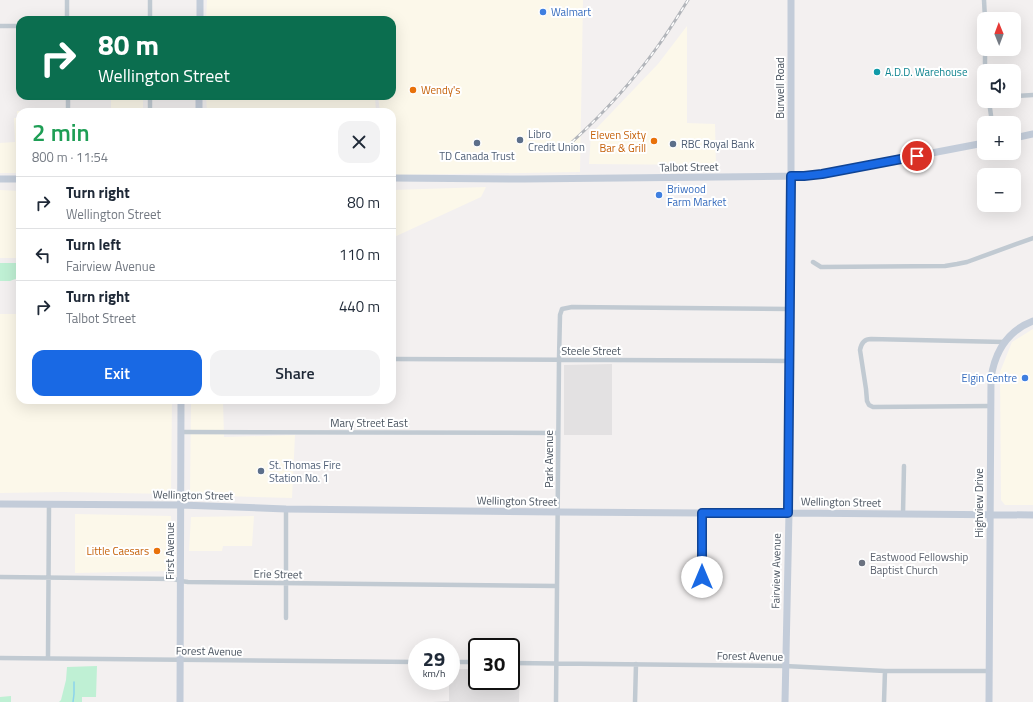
<!DOCTYPE html>
<html lang="en">
<head>
<meta charset="utf-8">
<style>
  :root { --surface:#fff; --page:#f2f2f3; --text:#1f2937; --muted:#747a83; --line:#e0e1e3; --accent:#1969e4 }
  body { margin:0; font-family:"Titillium Web",sans-serif; background:var(--page); color:var(--text); height:100vh; display:flex; flex-direction:column; font-size:15px; white-space:nowrap }
  * { box-sizing:border-box; margin:0 }
  p { font-size:13px; color:var(--muted) }
  .icon { flex:none; width:22px; height:22px; fill:none; stroke:currentColor; stroke-width:2; stroke-linecap:round; stroke-linejoin:round }
  .map { position:relative; flex:1; overflow:hidden }
  .sheet { position:absolute; left:16px; top:108px; width:380px; height:296px; display:flex; flex-direction:column; background:var(--surface); border-radius:12px; box-shadow:0 4px 16px #0002 }
  .sheet>* { flex:none }
  .guide { position:absolute; left:16px; top:16px; width:380px; height:84px; border-radius:12px; box-shadow:0 4px 16px #0002; background:#0b6e4f; color:#fff; overflow:hidden }
  .needle { width:26px; rotate:359deg }
  .controls { position:absolute; left:977px; top:12px; display:grid; gap:8px }
  .controls a { display:grid; place-items:center; width:44px; height:44px; border-radius:8px; background:var(--surface); box-shadow:0 4px 16px #0002; font-size:20px }
  .speed { position:absolute; left:408px; top:638px; display:flex; gap:8px; font-size:20px; font-weight:700; text-align:center }
  .speed>* { display:grid; place-content:center; width:52px; height:52px; border-radius:50%; background:var(--surface); box-shadow:0 4px 16px #0002; line-height:1 }
  .speed small { font-size:10px; font-weight:400 }
  .speed .limit { border:2px solid #111; border-radius:6px; background:#fff; color:#111 }
  .pin { position:absolute; display:grid; place-items:center; width:34px; height:34px; color:#fff; margin:-17px; border:2px solid #fff; border-radius:50%; box-shadow:0 1px 4px #0007 }
  .me { position:absolute; width:44px; margin:-22px; rotate:0deg; stroke-linejoin:round; filter:drop-shadow(0 0 3px #0008) }
  .turn { display:flex; align-items:center; gap:14px; height:84px; padding:0 16px; font-size:18px }
  .turn .icon { width:52px; height:52px; stroke-width:2.5 }
  .turn b { display:block; font-size:28px; line-height:34px }
  .round { display:grid; place-items:center; flex:none; width:42px; height:42px; border-radius:12px; background:var(--page) }
  .head { display:flex; align-items:center; justify-content:space-between; height:68px; padding:0 16px }
  h1 { font-size:24px; font-weight:600; line-height:30px; color:#1e9e55 }
  .primary-button { display:flex; gap:8px; margin-top:auto; padding:8px 16px }
  .primary-button a { flex:1; height:46px; border-radius:12px; background:var(--accent); color:#fff; font-size:16px; font-weight:600; line-height:46px; text-align:center }
  .primary-button a+a { background:var(--page); color:var(--text) }
  ul { padding:0; list-style:none }
  li { display:flex; align-items:center; gap:12px; height:52px; padding:0 16px; border-top:1px solid var(--line) }
  li div { flex:1 }
  li b { display:block; font-size:15px }
  li em { font-style:normal }
  .map>svg:first-child { display:block }
  .commercial { fill:#fcf8ea }
  .education { fill:#e3e1e2 }
  .green { fill:#bff0d4 }
  .lines { fill:none; stroke-linecap:round; stroke-linejoin:round }
  .stream { stroke:#8cd4ec; stroke-width:1.5 }
  .street { stroke:#c1cad2; stroke-width:4.5 }
  .secondary { stroke:#c3ccd9; stroke-width:7 }
  .rail-casing { stroke:#b2b5ba; stroke-width:3 }
  .rail { stroke:#fff; stroke-width:1.5; stroke-dasharray:4.5; stroke-linecap:butt }
  .route-casing { stroke:#104494; stroke-width:10 }
  .route { stroke:#1969e4; stroke-width:7 }
  .shop-dot { fill:#3f7fe0; stroke:#fff; stroke-width:1.5 }
  .culture-dot { fill:#0f9aa8; stroke:#fff; stroke-width:1.5 }
  .food-dot { fill:#e8710a; stroke:#fff; stroke-width:1.5 }
  .service-dot { fill:#5c6f8a; stroke:#fff; stroke-width:1.5 }
  .worship-dot { fill:#6b7280; stroke:#fff; stroke-width:1.5 }
  .labels { text-anchor:middle; stroke-width:4; stroke-linejoin:round; paint-order:stroke }
  .shop-label { font-size:11px; fill:#366cbe; stroke:#fff; text-anchor:start }
  .culture-label { font-size:11px; fill:#0d838f; stroke:#fff; text-anchor:start }
  .street-label { font-size:11px; fill:#48525e; stroke:#fff }
  .food-label { font-size:11px; fill:#c56008; stroke:#fff; text-anchor:end }
  .service-label { font-size:11px; fill:#4e5e75; stroke:#fff; text-anchor:start }
  .worship-label { font-size:11px; fill:#5b616d; stroke:#fff; text-anchor:start }
</style>
</head>
<body>
<div class="map">
<svg width="1033" height="702" viewBox="0 0 1033 702">
  <rect width="100%" height="100%" fill="#f3f0f0"/>
  <path class="commercial" d="M207,0H583L580,172L392,175V112H380L378,96H392V20H206Z
    M687,26V123L715,124L716,165L589,164L591,134L658,64Z
    M111,96H143V112H75V110H111Z
    M206,96H375L376,112H207Z
    M17,111H39V112H20V173H0V143L15,142L14,118H17Z
    M486,187L481,197L392,238V190Z
    M0,190L20,191V258H0Z
    M0,314H20V400H172L171,494L64,492L0,493Z
    M1033,329V505H1005L1001,500L1000,372L1012,342Z
    M191,401H223L224,437L295,435L292,498L190,495Z
    M75,514L171,516L174,571L75,573Z
    M254,516L252,546H223L222,551H189L191,517Z"/>
  <path class="education" d="M612,364V435H564V365Z
    M451,669H477V681H511V669H520L519,702H432L449,701V681H451Z"/>
  <path class="green" d="M0,263H18V266L16,271L19,274L18,278L10,281H0Z
    M97,666L96,697H82V702H59L61,700L66,680L67,667Z
    M11,696V702H0V697Z"/>
  <g class="lines">
    <path class="stream" d="M73,702L74,694V682"/>
    <path class="street" d="M67,0V20
      M150,0V20
      M984,0L985,19
      M0,26H20
      M985,49V71
      M68,96V112
      M1014,96L1033,95
      M989,101L992,123
      M150,112V96
      M813,262L821,267L945,266L957,264L967,262L1033,238
      M392,359L789,361
      M991,406L873,407L869,405L867,401L866,389L860,350C861,344 864,339 871,339L1004,342
      M181,432L558,433
      M903,514L904,466
      M0,577L174,579L181,581L188,582L557,586
      M702,577V513
      M286,618V509
      M0,658L417,662
      M48,658L49,505
      M451,662H477
      M511,663L785,666L885,671H990
      M556,702L559,359L560,315L562,309L572,307L790,309
      M635,702L636,664
      M884,702L885,671"/>
    <path class="secondary" d="M200,20V0
      M199,112V96
      M1014,138L1033,134
      M392,178L524,179L804,176L822,174L984,143
      M0,179H20
      M0,504L181,505L286,509L558,512L702,513H789L1033,515
      M180,702L181,400
      M785,702L789,513L791,232V0
      M989,702L991,378C995,351 1007,331 1033,321"/>
    <defs>
      <path id="rail" d="M572,142C604,113 633,81 658,46C669,31 678,16 688,0"/>
    </defs>
    <use href="#rail" class="rail-casing"/>
    <use href="#rail" class="rail"/>
  </g>
  <g class="lines">
    <defs>
      <path id="route" d="M702,577V513H788L791,176H804L822,174L917,156"/>
    </defs>
    <use href="#route" class="route-casing"/>
    <use href="#route" class="route"/>
  </g>
  <g class="shop-dot">
    <circle cx="543" cy="12" r="4"/>
    <circle cx="659" cy="195" r="4"/>
    <circle cx="1025" cy="378" r="4"/>
  </g>
  <circle class="culture-dot" cx="877" cy="72" r="4"/>
  <g class="food-dot">
    <circle cx="413" cy="90" r="4"/>
    <circle cx="654" cy="141" r="4"/>
    <circle cx="157" cy="551" r="4"/>
  </g>
  <g class="service-dot">
    <circle cx="520" cy="140" r="4"/>
    <circle cx="477" cy="143" r="4"/>
    <circle cx="673" cy="144" r="4"/>
    <circle cx="261" cy="471" r="4"/>
  </g>
  <circle class="worship-dot" cx="862" cy="563" r="4"/>
  <g class="labels">
    <g class="shop-label">
      <text x="551" y="16">Walmart</text>
      <text x="667" y="193">Briwood<tspan x="667" dy="13">Farm Market</tspan></text>
      <text x="1017" y="382" text-anchor="end">Elgin Centre</text>
    </g>
    <g class="culture-label">
      <text x="885" y="76">A.D.D. Warehouse</text>
    </g>
    <g class="street-label">
      <text transform="translate(780 88) rotate(-90)" y="4">Burwell Road</text>
      <text transform="translate(689 167) rotate(-1)" y="4">Talbot Street</text>
      <text x="591" y="355">Steele Street</text>
      <text x="369" y="427">Mary Street East</text>
      <text transform="translate(549 459) rotate(-90)" y="4">Park Avenue</text>
      <text transform="translate(193 495) rotate(1)" y="4">Wellington Street</text>
      <text transform="translate(517 501) rotate(1)" y="4">Wellington Street</text>
      <text transform="translate(841 502) rotate(1)" y="4">Wellington Street</text>
      <text transform="translate(979 503) rotate(-90)" y="4">Highview Drive</text>
      <text transform="translate(170 551) rotate(-90)" y="4">First Avenue</text>
      <text transform="translate(776 571) rotate(-89)" y="4">Fairview Avenue</text>
      <text transform="translate(278 574) rotate(1)" y="4">Erie Street</text>
      <text transform="translate(209 651) rotate(1)" y="4">Forest Avenue</text>
      <text transform="translate(750 656) rotate(1)" y="4">Forest Avenue</text>
    </g>
    <g class="food-label">
      <text x="421" y="94" text-anchor="start">Wendy's</text>
      <text x="646" y="139">Eleven Sixty<tspan x="646" dy="13">Bar &amp; Grill</tspan></text>
      <text x="149" y="555">Little Caesars</text>
    </g>
    <g class="service-label">
      <text x="528" y="138">Libro<tspan x="528" dy="13">Credit Union</tspan></text>
      <text x="681" y="148">RBC Royal Bank</text>
      <text x="477" y="160" text-anchor="middle">TD Canada Trust</text>
      <text x="269" y="469">St. Thomas Fire<tspan x="269" dy="13">Station No. 1</tspan></text>
    </g>
    <g class="worship-label">
      <text x="870" y="561">Eastwood Fellowship<tspan x="870" dy="13">Baptist Church</tspan></text>
    </g>
  </g>
</svg>
<div class="controls">
<a><svg class="needle" viewBox="-14 -14 28 28"><path d="M0-13l5 13h-10z" fill="#e53935"/><path d="M0 13l5-13h-10z" fill="#747a83"/></svg></a>
<a><svg class="icon" aria-label="sound" viewBox="0 0 24 24"><path d="M4 9h4l5-4v14l-5-4H4zM17 9q2 3 0 6"/></svg></a>
<a>+</a>
<a>−</a>
</div>
<div class="speed"><div>29<small>km/h</small></div><div class="limit">30</div></div>
<div class="pin" style="left:917px;top:156px;background:#d93025"><svg class="icon" aria-label="arrive" viewBox="0 0 24 24"><path d="M6 21V4h12l-3 4 3 4H6"/></svg></div>
<svg class="me" style="left:702px;top:577px" viewBox="-20 -20 40 40"><circle r="19" fill="#fff"/><path d="M0-13L10 11 0 6-10 11z" fill="#1969e4"/></svg>
<div class="guide">
<div class="turn"><svg class="icon" aria-label="right" viewBox="0 0 24 24"><path d="M7 20v-9h11M14 6l5 5-5 5"/></svg><div><b>80 m</b>Wellington Street</div></div>
</div>
<section class="sheet">
<div class="head"><div><h1>2 min</h1><p>800 m · 11:54</p></div><a class="round"><svg class="icon" aria-label="close" viewBox="0 0 24 24"><path d="M6 6l12 12M18 6L6 18"/></svg></a></div>
<ul>
<li><svg class="icon" aria-label="right" viewBox="0 0 24 24"><path d="M7 20v-9h11M14 6l5 5-5 5"/></svg><div><b>Turn right</b><p>Wellington Street</p></div><em>80 m</em></li>
<li><svg class="icon" aria-label="left" viewBox="0 0 24 24"><path d="M17 20v-9H6M10 6l-5 5 5 5"/></svg><div><b>Turn left</b><p>Fairview Avenue</p></div><em>110 m</em></li>
<li><svg class="icon" aria-label="right" viewBox="0 0 24 24"><path d="M7 20v-9h11M14 6l5 5-5 5"/></svg><div><b>Turn right</b><p>Talbot Street</p></div><em>440 m</em></li>
</ul>
<div class="primary-button"><a>Exit</a><a>Share</a></div>
</section>
</div>
</body>
</html>
